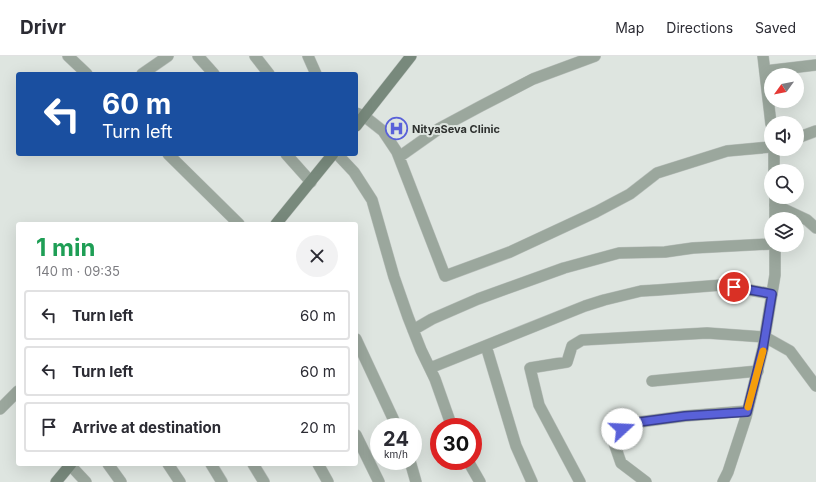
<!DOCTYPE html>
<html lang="en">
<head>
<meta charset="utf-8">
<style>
  :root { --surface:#fff; --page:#f2f2f3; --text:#2b2b33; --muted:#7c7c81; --line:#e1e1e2 }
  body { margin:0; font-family:Inter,sans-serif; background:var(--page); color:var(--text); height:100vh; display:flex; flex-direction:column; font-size:15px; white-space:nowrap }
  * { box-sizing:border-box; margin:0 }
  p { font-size:13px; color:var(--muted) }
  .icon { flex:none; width:22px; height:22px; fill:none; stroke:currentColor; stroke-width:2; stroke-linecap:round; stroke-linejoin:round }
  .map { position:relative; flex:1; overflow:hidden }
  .panel { position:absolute; left:16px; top:166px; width:342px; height:244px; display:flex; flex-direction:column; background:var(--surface); border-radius:4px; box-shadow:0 4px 16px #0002 }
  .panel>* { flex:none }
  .guide { position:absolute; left:16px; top:16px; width:342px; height:84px; border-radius:4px; box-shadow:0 4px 16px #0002; background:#1a4fa0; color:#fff; overflow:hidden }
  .needle { width:26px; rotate:237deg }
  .tools { position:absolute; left:764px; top:12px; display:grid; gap:8px }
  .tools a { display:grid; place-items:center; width:40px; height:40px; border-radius:50%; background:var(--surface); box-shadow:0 4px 16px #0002; font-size:20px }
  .speed { position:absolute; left:370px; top:362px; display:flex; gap:8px; font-size:20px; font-weight:700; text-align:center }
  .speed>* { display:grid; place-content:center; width:52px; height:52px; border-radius:50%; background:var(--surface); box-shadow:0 4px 16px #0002; line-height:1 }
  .speed small { font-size:10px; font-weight:400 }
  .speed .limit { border:6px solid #d22; background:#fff; color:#111 }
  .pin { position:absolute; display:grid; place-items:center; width:34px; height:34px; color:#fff; margin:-17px; border:2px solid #fff; border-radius:50%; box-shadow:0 1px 4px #0007 }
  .me { position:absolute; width:44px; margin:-22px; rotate:70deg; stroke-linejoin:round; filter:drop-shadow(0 0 3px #0008) }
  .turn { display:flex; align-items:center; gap:14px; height:84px; padding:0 20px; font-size:18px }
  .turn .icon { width:52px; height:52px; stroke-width:2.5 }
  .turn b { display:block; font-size:28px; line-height:34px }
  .round { display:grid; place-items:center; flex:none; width:42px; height:42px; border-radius:21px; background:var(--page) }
  .summary { display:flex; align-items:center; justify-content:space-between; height:68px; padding:0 20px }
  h1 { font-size:24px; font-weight:700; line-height:30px; color:#1e9e55 }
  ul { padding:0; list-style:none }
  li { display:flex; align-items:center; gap:12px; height:50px; margin:0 8px 6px; padding:0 12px; border:2px solid var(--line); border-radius:4px }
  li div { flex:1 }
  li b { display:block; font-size:15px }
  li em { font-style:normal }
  header { display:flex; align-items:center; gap:24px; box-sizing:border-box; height:56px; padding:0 20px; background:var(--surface); border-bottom:1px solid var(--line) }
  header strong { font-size:19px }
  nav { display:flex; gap:22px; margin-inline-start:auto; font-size:14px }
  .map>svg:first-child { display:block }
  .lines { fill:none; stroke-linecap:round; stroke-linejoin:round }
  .minor-casing { stroke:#bbc1bd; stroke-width:12 }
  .tertiary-casing { stroke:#bbc1bd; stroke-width:12 }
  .secondary-casing { stroke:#bbc1bd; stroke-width:12 }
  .minor { stroke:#9ba79d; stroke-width:11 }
  .tertiary { stroke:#9ba79d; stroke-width:11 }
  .secondary { stroke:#78897c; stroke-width:11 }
  .route-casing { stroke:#3a3f8d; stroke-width:10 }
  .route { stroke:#5961d9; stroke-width:7 }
  .slow { stroke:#f59e0b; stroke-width:7 }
  .labels { text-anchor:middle; stroke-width:4; stroke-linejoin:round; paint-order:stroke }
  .poi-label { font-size:11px; font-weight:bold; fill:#2e312f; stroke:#dee5e0; text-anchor:start }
</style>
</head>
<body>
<header>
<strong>Drivr</strong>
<nav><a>Map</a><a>Directions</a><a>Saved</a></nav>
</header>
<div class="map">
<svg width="816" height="426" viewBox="0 0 816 426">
  <rect width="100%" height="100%" fill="#dee5e0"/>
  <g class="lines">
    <defs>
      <path id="minor" d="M68,0L87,18
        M198,0L214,18
        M255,0L269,18
        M308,0L316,18
        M765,15L816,9
        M142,18L168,0
        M356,57L364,60L383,75L397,96L445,220L510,196L596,156L630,138L657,117L727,95L771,91
        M797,82L816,75
        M168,98L239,168
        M286,98L311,126
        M337,98L354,116L372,144L394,221L408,261L421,294L435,323L452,371
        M399,101L440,72L481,50L533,23L595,0
        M775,149L807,164L816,172
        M413,274L432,263L478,243L564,212L619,197L665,196L693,192L771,188
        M356,283L397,371
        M486,290L516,390L532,426
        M430,312L585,250L604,244L641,235L658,234L722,229L772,238
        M652,325L758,315
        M0,353L18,335
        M356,379L379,426
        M410,405L416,426
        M468,405L480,426
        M108,408L121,426
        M168,408L180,426
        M211,408L222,426
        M253,408L264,426
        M318,408L328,426
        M70,409L86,426
        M580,426L539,349L530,312L567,306L572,290L582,284L707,277L765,281L790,295L816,330
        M646,426L621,407L611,378L632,367L685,360L747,355"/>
      <path id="tertiary" d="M763,0L771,68
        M774,93V115
        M775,141V163
        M723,426L728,416L746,361L763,292L775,219V189"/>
      <path id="secondary" d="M356,70L411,0
        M276,168L333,98
        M56,426L71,408"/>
    </defs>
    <use href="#minor" class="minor-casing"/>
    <use href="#tertiary" class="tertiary-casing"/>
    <use href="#secondary" class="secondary-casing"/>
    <use href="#minor" class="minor"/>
    <use href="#tertiary" class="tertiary"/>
    <use href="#secondary" class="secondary"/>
  </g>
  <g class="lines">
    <defs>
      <path id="route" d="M622,373L632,367L685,360L747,356L763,292L772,238L734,231"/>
    </defs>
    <use href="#route" class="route-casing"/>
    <use href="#route" class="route"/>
    <path class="slow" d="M748,351L763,295"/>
  </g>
  <defs>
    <symbol id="hospital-ring" viewBox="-11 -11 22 22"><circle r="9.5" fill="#dee5e0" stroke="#5961d9" stroke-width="1.5"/><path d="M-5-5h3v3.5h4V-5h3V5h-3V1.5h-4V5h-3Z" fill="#5961d9"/></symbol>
  </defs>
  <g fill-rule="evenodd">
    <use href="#hospital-ring" x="384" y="60" width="25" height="25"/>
  </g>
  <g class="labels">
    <g class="poi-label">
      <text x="412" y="77">NityaSeva Clinic</text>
    </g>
  </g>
</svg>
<div class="tools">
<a><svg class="needle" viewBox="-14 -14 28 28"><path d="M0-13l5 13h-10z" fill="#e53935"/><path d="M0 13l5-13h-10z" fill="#7c7c81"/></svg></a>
<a><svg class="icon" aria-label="sound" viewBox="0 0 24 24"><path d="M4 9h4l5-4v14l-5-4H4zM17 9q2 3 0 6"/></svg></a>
<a><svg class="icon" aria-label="search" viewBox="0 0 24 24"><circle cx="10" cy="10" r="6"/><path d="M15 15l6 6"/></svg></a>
<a><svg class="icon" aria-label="layers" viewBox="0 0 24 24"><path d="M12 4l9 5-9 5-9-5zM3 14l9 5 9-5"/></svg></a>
</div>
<div class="speed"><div>24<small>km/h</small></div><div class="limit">30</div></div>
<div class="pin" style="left:734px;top:231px;background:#d93025"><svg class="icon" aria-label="arrive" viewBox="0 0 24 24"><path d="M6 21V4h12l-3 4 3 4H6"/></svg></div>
<svg class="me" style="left:622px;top:373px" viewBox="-20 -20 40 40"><circle r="19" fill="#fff"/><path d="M0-13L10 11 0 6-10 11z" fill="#5961d9"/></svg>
<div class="guide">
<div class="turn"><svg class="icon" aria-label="left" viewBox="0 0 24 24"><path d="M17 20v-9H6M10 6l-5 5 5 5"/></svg><div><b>60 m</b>Turn left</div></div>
</div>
<section class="panel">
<div class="summary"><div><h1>1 min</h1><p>140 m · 09:35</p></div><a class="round"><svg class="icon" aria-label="close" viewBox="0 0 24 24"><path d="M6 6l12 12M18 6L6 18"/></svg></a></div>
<ul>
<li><svg class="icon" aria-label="left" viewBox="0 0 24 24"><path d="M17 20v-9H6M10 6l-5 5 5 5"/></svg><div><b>Turn left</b></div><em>60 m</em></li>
<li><svg class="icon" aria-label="left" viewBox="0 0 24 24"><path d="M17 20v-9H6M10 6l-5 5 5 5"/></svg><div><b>Turn left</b></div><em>60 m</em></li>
<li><svg class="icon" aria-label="arrive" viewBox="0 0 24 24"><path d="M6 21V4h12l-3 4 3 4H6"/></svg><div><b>Arrive at destination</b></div><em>20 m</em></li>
</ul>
</section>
</div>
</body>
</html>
